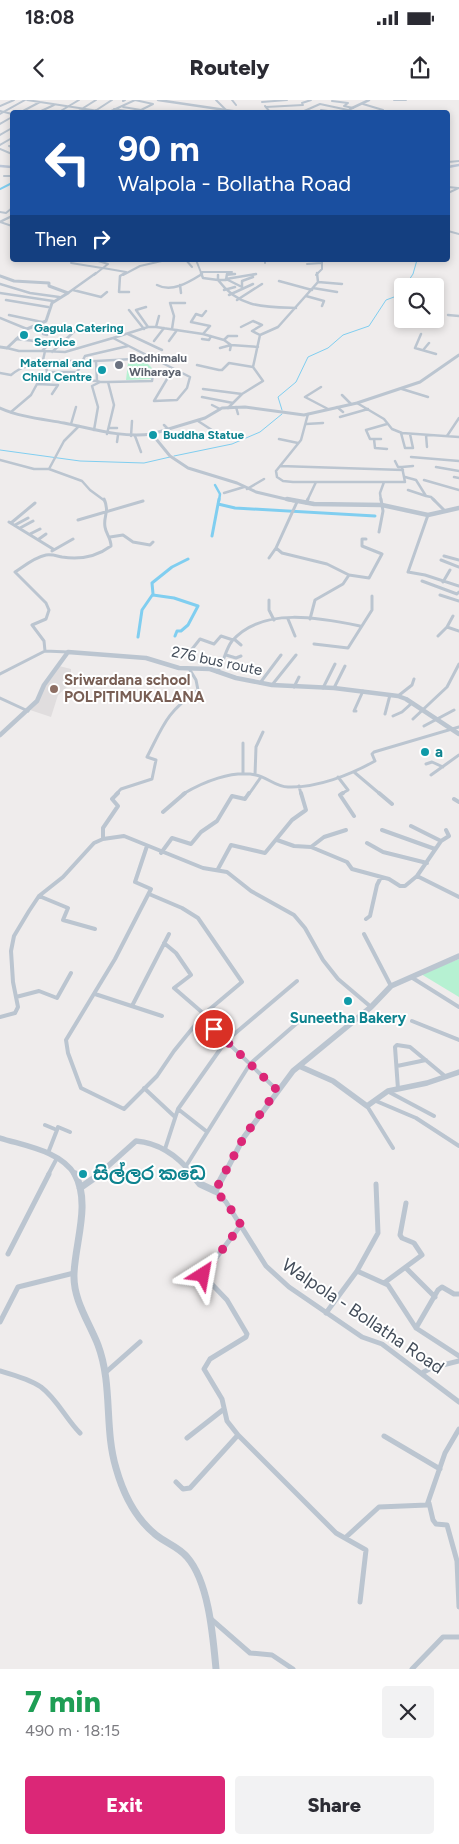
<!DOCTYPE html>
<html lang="en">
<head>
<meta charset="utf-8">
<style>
  :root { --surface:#fff; --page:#f2f2f3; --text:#2b2b33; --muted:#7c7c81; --accent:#db2777 }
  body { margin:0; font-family:Figtree,"Noto Sans Sinhala",sans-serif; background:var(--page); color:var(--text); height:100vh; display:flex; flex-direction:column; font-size:19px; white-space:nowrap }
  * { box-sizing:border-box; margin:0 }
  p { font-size:16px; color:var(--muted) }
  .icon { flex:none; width:28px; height:28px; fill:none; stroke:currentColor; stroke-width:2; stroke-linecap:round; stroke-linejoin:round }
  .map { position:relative; height:1569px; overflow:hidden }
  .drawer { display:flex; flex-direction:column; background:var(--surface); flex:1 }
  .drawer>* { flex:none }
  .banner { position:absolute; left:10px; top:10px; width:440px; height:152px; border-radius:5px; box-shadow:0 2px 8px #0003; background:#1a4fa0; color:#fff; overflow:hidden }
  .tools { position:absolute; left:394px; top:178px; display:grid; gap:10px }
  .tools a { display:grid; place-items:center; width:50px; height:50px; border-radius:5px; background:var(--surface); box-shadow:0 2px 8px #0003; font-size:25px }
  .pin { position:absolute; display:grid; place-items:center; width:42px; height:42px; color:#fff; margin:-21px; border:2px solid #fff; border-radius:50%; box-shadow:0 1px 5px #0007 }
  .me { position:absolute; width:55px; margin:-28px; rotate:34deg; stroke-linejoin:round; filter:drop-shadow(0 0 4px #0008) }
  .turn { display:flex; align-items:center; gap:18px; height:105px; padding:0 25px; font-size:22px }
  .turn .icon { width:65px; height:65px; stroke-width:2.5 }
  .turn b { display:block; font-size:35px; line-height:42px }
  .then { display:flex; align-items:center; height:48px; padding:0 25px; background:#0003; gap:10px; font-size:19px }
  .round { display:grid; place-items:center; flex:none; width:52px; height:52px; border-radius:5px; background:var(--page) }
  .head { display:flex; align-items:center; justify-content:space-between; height:85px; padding:0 25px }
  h1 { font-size:30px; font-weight:800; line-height:38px; color:#1e9e55 }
  .action { display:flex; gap:10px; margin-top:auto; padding:10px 25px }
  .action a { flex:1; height:58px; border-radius:5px; background:var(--accent); color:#fff; font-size:20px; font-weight:800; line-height:58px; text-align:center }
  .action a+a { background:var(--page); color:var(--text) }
  .status { display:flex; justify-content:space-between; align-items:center; height:35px; padding:0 25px; background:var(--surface); direction:ltr }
  .status svg { height:14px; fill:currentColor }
  header { display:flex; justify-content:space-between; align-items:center; height:65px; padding:0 25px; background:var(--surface); font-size:22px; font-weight:800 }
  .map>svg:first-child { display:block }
  .education { fill:#e0ddde }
  .green { fill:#b6f1d2 }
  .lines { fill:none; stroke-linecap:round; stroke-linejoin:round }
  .stream { stroke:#80cef0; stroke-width:1 }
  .canal-far2 { stroke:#80cef0; stroke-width:2 }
  .canal-far1 { stroke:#80cef0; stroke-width:2.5 }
  .canal { stroke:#80cef0; stroke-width:3 }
  .minor-far4 { stroke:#bbc5d0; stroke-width:2 }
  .minor-far3 { stroke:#bbc5d0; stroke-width:2.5 }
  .minor-far2 { stroke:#bbc5d0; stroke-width:3 }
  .minor-far1 { stroke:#bbc5d0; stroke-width:4 }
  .minor { stroke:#bbc5d0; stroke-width:5 }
  .tertiary-far4 { stroke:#bbc5d0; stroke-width:2.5 }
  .tertiary-far3 { stroke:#bbc5d0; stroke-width:3 }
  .tertiary-far2 { stroke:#bbc5d0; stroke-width:4.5 }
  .tertiary-far1 { stroke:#bbc5d0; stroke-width:5.5 }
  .tertiary { stroke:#bbc5d0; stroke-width:7 }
  .secondary { stroke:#bdc7d7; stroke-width:2.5 }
  .route { stroke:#db2777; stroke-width:9; stroke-dasharray:0 16.2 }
  .culture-dot { fill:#0f9aa8; stroke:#fff; stroke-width:2 }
  .worship-dot { fill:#6b7280; stroke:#fff; stroke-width:2 }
  .education-dot { fill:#8d6e63; stroke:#fff; stroke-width:2 }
  .labels { text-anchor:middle; stroke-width:4; stroke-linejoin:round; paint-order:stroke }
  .far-culture-label { font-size:12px; font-weight:bold; fill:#0d838f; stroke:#fff; text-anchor:start }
  .far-worship-label { font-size:12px; font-weight:bold; fill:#5b616d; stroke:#fff; text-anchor:start }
  .street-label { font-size:15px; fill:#434d5a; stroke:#fff }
  .education-label { font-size:15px; font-weight:bold; fill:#785e54; stroke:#fff; text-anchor:start }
  .culture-label { font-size:15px; font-weight:bold; fill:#0d838f; stroke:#fff; text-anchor:start }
  .near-culture-label { font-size:18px; font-weight:bold; fill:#0d838f; stroke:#fff; text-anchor:start }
  .near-street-label { font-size:18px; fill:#434d5a; stroke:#fff }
</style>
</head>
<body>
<div class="status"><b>18:08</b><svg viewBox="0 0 49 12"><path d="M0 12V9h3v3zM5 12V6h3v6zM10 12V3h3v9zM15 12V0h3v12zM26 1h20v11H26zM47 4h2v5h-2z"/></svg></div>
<header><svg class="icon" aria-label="back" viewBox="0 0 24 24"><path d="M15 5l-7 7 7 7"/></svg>Routely<svg class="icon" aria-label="share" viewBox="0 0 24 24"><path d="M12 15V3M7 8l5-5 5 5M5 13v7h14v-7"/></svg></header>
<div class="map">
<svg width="459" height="1569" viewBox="0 0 459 1569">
  <rect width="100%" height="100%" fill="#efecec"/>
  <path class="education" d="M59,566L71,569V575L67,587L58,595L51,617L30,610L38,602L45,585Z"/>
  <path class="green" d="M146,262L152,268L151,279L126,280L128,263Z
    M459,859V897L421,874Z"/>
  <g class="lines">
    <path class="stream" d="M405,186L413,174L417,160
      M282,310L278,297L296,282L308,257L328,248L343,235L369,226L386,200L402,194
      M0,350L80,361L144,363L170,357
      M174,356L232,344L260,332L282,314"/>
    <path class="canal-far2" d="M0,89L12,83"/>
    <path class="canal-far1" d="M215,385L220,394L219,401"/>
    <path class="canal" d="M218,404L235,408L375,416
      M212,436L219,399
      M153,495L174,498L198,506L188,525L181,531H177L175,536
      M138,537L142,510L153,494L152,483L172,467L188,459"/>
    <path class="minor-far4" d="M27,0L105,12
      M216,0L228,12
      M232,0L236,5
      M394,0H406
      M123,1L125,0
      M332,1L348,3L344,6L353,8
      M262,2L287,0
      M302,3L311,0
      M363,4L383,10
      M0,6L14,0
      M265,6L270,12
      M123,7L141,10L153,4L135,0
      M266,7L303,5
      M114,9L133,12
      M321,10L335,12
      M0,11L12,14
      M95,11L112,0
      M21,12L40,2
      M39,12L54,5
      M59,12L79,0
      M77,12L96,0
      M109,12L135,0
      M274,12L294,11
      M302,12L320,4L348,10
      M0,14L25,0
      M0,24L12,17
      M0,35L12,28
      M0,45L12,38
      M9,46L12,47
      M0,49L12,54
      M448,62L459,61
      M4,76H12
      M448,87L458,88
      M448,93L459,88
      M0,112L6,113L12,108
      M0,122L12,126
      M448,131L459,134
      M186,160L192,167
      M196,160L202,175
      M265,160V163
      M71,163L102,168
      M307,164L322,163
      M103,168L126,172
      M202,172H232
      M94,175L108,164L95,160
      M123,175L140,166L166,160
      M227,175L235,174
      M252,175L256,174
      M316,175L322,169V160"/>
    <path class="minor-far3" d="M125,173L120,176L119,192H129
      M201,173L203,178L218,180C239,208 264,207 296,208
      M218,175V180H226L227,174H235
      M226,179L242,187V181L253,177
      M226,179L256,174
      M279,181L312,190
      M318,182L342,184
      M0,184L30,193L59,197
      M157,185C172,193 189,182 202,174
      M180,185L181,193
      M313,188L337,192
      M73,190L101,197L107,192
      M224,190L235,187
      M0,193L53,201
      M68,193L96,173
      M229,195L253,184
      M306,196L324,201L322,206
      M6,200L48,207
      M237,200L262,184
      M146,207L136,210L148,227
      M129,210L144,229
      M9,215L42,222
      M448,215L459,216
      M0,218L27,229
      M33,227L45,231L43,234L47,235
      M156,227L159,216
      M241,227L253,221L262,225L252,231L260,235
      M172,229L174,216L170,203H185
      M128,234L162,250
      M203,234L210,226L191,222L196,214L202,216L206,211
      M421,234L415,248L436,254
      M113,238L148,227H156L203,234L224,240L231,245L258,247
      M16,239L35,241
      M202,239L209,240L211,236
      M224,240L228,236H237
      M154,241L164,228
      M169,241L177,230
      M7,248L19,251H45L43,260L45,261H96L97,281L100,282L92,286L98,307L94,330
      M220,248L231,245L230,250
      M424,249L429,243
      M42,251L48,245
      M45,251L65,252L113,238L190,277L187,288L177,300L154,301L170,274L177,271
      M52,252L77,229H89
      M83,260L85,256L128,246
      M96,261L151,258
      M48,265L46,267L47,272H77L79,269
      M197,265L219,270H222L229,263L253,267
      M0,273L11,275C22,266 28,265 42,267L45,264L44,260
      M84,280L97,281
      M100,282H108L114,305L107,334
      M108,282L152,281L153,274
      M321,287L305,297L328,309
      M203,289L242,294
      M402,289L428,297
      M342,295L351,304
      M202,297L233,303
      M357,303L384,319L392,329L402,333L459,337
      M212,305L220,309
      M236,307L238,314
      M337,307L343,312
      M228,308L242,294L263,281L253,267L260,235L278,227L318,182L317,173
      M11,312L31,295L37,284L58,285L52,294
      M308,314L301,340L276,371L277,377L283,381L293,382H384L380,393L381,401
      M340,317L368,309
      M198,321L218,334
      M71,324L76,307
      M306,324L323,323
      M164,325L168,329
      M79,326L64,341L49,369L82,381L90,390L105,401
      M110,328H117
      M401,333L405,348H413L410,334
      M426,335L427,347
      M131,336L132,321
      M135,336L141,352
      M447,336L459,318
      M279,339L298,343
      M374,339L375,348L387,349
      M381,339H370L366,330L387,324
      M117,342L118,335
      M411,357L459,361
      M0,360L34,369H49
      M280,366L403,370
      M402,367L413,366
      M436,367L459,371
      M405,377L416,380L426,396L431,397L435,401
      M454,377L459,378
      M424,380L459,390
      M384,382H405L402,367H398L395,361
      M247,389L264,379
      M408,390L426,396
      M224,393L244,387
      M307,401L316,382"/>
    <path class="minor-far2" d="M433,399L445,411
      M297,402L276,448L282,453L327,464L349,475L343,484L315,500L310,519
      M306,403L308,399
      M428,415L408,472L425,475L459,486
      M78,420L143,401
      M9,422L53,449
      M11,423L35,403
      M15,425L28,418
      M20,428L33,421
      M379,432L383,411L381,399
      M30,434L40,429
      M110,437L123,435L133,442L150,445L153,442
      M39,439L46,434
      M52,451L73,439
      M444,456L459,460
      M269,458L276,448
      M441,460L459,467
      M349,475L369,478L382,454L362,446V439H366
      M422,481L457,494L459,492
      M443,482L450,470
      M440,495L459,501
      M269,500V510L274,520
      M288,519L295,536
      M447,527L453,516
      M438,536L447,527L459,531
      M234,539L241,545
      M314,544L348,548L372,510V496
      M45,551L44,541L32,525L46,519L49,510L46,503L15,472C24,466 35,457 46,455C52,454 57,456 62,457C80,460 96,457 111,446C111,438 106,434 105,427C103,416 110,412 104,399
      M189,553L200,539L214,544L221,536L233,540
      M226,555L236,558L241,556
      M217,572C224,563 225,550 232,541C262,506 321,518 360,526
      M0,574L45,551L68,552
      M260,583L281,555
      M272,585L296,555
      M294,587L299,577
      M323,588L335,564
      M334,588L345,566
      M398,596L412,585L414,579
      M0,598L28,611
      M356,611H354L363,591
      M385,614L390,595
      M393,616L402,612L412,603
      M413,619L447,587L459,564
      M424,626L454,610
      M243,643V674
      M426,664L432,662L443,667
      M354,672L380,694
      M255,675L256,647L263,632
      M431,675L459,655
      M338,677L348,690L341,694
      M299,686L301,694
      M116,694L121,689L152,679L156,660L147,657C164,624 166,613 198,590L196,580L190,570
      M183,694C203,682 232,670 256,675C267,677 276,687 288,687C317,688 350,675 375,661L372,654L374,652L459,627
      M249,694L261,677"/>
    <path class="minor-far1" d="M343,693L340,695L354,716
      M379,693L392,704
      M454,699L459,702
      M163,712L185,693
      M411,726L441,741
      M382,730L435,749
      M103,739V728L118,706L112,699L118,693
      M277,740L294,746L311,747L347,762L352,769L389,779L400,786H405L417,776L459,797
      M367,743L383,752L427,763
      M147,746L135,782L151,789L115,859L66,940L68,953L81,988L124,1009L157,976L174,951L204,914L242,882L198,818L182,808L149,794
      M311,747L324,737L346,730
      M161,753L172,738L191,744L201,732L217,721L232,696L245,699L249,693
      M218,769L231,745L265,753L292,720L306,710L301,693
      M417,776L441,741L449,736L446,730
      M39,796L68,808L63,820L95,829
      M366,819L370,816L377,785L381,777
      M364,834L391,886
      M164,843L176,853L191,875L174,888L204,914
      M411,877L459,907
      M95,894L162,916
      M16,897L39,891L57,898L71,873
      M132,906L169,834
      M0,917L15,913L18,907L13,882L11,851L14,836L29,811L39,796L63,777L94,743L103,739L124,736L203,768L227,772L251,791L294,815L305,828L323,860L338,879L371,907
      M201,917L277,990
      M412,921L459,940
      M397,966L426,960
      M144,988L175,1017
      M398,989L395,947L397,945L410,947L446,977
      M389,992L434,1016
      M376,1001L416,1018L459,1046
      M367,1006L393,1048
      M178,1009L206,1031
      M45,1025L57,1030L48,1053
      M58,1027L70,1032
      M165,1049L178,1009L226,941L297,881
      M186,1066L250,964L297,923
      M48,1075L57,1058"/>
    <path class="minor" d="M215,1091L226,1102L266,1166L289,1187L362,1237L382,1244L459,1302
      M241,1125L203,1175L227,1200L247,1234L246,1237L210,1259L204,1269L222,1299L227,1321L238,1335L336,1433L366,1450L360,1502
      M8,1154L49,1074
      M406,1168L435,1197
      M357,1171L388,1185L416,1228L459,1256
      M384,1183L422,1155L414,1143L402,1138L400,1135L406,1103
      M326,1213L357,1171L378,1133L376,1084
      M0,1222L18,1187L74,1173
      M416,1228L438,1190L442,1187L454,1194H459
      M0,1271C14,1275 29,1279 41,1287C57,1299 66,1319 80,1333
      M105,1273L140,1242
      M422,1273L431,1268L459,1261
      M384,1336L440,1369
      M187,1338L224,1309
      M176,1382L183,1389L190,1388L238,1335
      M429,1403L433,1420L436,1424L447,1425L457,1461L459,1507
      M345,1438L379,1407L427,1405L445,1353L459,1329
      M211,1519L250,1553L272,1555L293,1569
      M412,1569L443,1537H459"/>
    <path class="tertiary-far4" d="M158,0L239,12
      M348,12L350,9L369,0
      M0,122L12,116"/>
    <path class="tertiary-far3" d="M0,176L14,181L49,183V186L68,193
      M0,247L7,248L27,229L46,221L52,203L68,193
      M0,308C20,317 42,319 64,323C94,329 121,338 152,334L170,356L188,368L237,383L256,392L294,401
      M152,334L205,318L222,308L245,307L304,315L357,303L420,282L459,255"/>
    <path class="tertiary-far2" d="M287,399L314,404L382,405L428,415L459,408
      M0,635L37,601L44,585L68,552L146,558L179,568L210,569L236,578L272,585L334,588L398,596L406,599L459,634"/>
    <path class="tertiary-far1" d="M299,966L333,981L367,1006L388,991L427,983L459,972
      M0,1038C25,1046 61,1051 75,1075
      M98,1075L136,1041C160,1043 178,1056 193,1075
      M224,1075L244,1037L293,971L371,907L391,886L459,856"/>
    <path class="tertiary" d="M75,1074C91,1103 75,1143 74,1174C73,1200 89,1222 98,1245C113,1285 104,1328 116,1368C123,1393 136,1419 156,1435C166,1443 179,1447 187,1457C209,1482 213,1537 216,1569
      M192,1074L200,1084L215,1091L224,1074
      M80,1088L100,1074"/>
    <path class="secondary" d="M0,66L12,67
      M448,67L459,65"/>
  </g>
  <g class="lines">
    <path class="route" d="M203,1175L241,1125L226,1102L215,1091L244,1037L277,990L214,929"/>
  </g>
  <g class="culture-dot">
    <circle cx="24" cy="235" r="5"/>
    <circle cx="102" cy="270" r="5"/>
    <circle cx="153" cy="335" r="5"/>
    <circle cx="425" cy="652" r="5"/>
    <circle cx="348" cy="901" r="5"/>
    <circle cx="83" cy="1074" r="5"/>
  </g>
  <circle class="worship-dot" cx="119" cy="265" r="5"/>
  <circle class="education-dot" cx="54" cy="589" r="5"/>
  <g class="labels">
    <g class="far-culture-label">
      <text x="34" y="232">Gagula Catering<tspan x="34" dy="14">Service</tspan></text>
      <text x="92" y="267" text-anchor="end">Maternal and<tspan x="92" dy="14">Child Centre</tspan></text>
      <text x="163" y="339">Buddha Statue</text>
    </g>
    <g class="far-worship-label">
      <text x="129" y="262">Bodhimalu<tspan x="129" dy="14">Wiharaya</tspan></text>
    </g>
    <g class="street-label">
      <text transform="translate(217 561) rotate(12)" y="5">276 bus route</text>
    </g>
    <g class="education-label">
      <text x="64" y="585">Sriwardana school<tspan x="64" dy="17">POLPITIMUKALANA</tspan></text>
    </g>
    <g class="culture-label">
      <text x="435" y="657">a</text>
      <text x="348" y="923" text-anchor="middle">Suneetha Bakery</text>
    </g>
    <g class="near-culture-label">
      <text x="93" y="1080">සිල්ලර කඩෙ</text>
    </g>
    <g class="near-street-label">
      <text transform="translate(363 1216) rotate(34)" y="6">Walpola - Bollatha Road</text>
    </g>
  </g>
</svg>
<div class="tools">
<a><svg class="icon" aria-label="search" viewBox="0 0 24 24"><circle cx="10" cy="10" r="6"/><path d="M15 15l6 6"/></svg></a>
</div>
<div class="pin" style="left:214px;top:929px;background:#d93025"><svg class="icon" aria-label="arrive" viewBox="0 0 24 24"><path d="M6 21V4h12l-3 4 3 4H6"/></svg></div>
<svg class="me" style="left:203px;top:1175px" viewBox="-20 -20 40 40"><path d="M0-17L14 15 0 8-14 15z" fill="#db2777" stroke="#fff" stroke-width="4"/></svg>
<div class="banner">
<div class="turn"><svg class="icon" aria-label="left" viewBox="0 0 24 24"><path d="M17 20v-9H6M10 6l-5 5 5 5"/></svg><div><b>90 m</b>Walpola - Bollatha Road</div></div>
<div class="then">Then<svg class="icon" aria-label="right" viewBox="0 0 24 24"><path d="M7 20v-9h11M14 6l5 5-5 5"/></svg></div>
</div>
</div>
<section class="drawer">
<div class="head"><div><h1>7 min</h1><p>490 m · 18:15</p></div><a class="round"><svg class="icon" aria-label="close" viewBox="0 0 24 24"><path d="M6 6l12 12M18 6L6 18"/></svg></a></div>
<div class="action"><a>Exit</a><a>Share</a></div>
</section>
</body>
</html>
